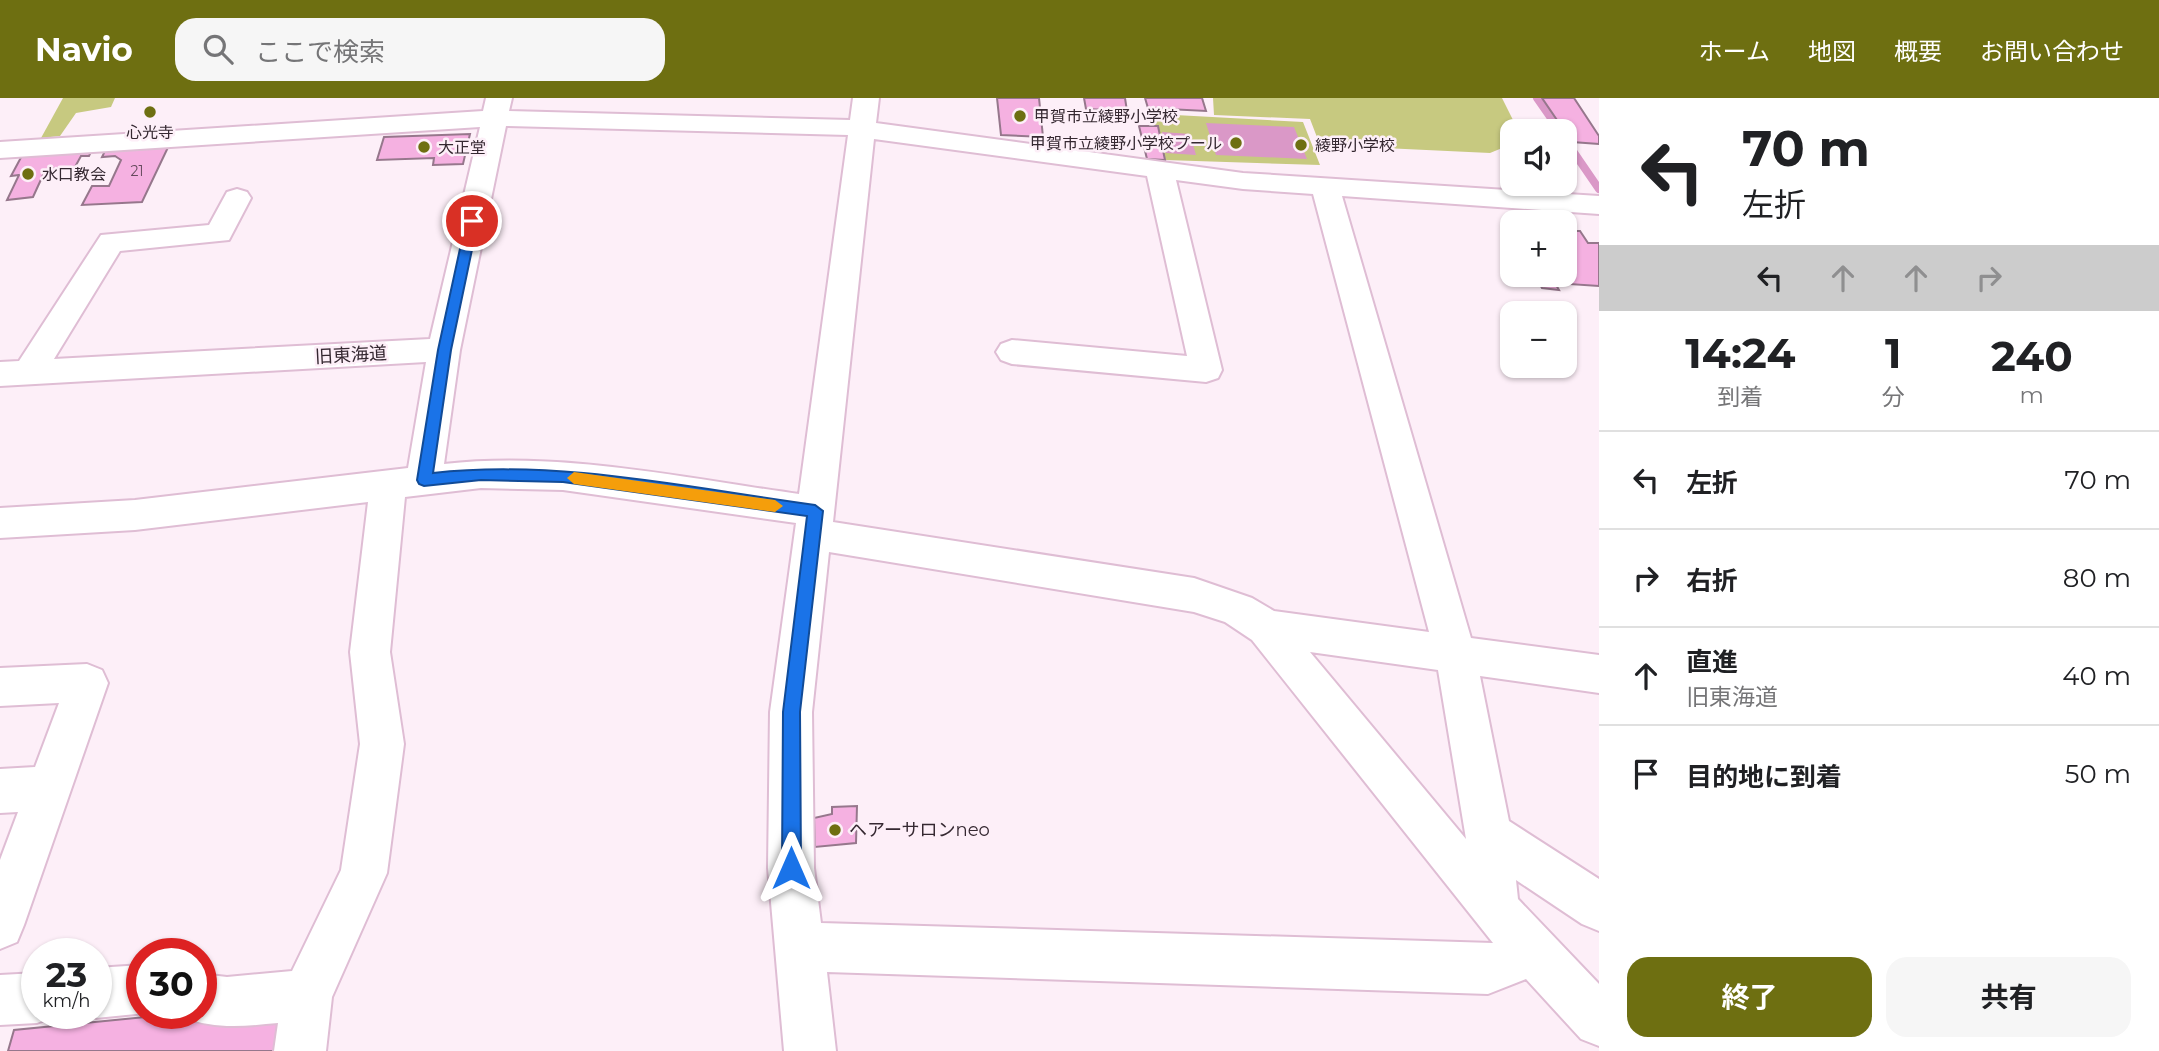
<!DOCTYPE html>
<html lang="ja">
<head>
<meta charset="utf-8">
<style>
  :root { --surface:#fff; --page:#f6f6f6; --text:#202124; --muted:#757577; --line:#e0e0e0; --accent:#6e6f11 }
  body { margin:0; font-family:Montserrat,"Noto Sans JP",sans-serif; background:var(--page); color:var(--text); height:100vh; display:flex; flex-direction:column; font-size:26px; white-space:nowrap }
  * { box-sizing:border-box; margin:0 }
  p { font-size:23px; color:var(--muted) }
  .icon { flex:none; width:38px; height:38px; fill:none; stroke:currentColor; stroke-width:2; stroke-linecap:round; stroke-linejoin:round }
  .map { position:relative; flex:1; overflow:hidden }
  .sheet { display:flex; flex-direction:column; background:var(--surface); width:560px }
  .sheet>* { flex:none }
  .guide { background:#fff; color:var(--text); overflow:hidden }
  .fabs { position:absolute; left:1500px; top:21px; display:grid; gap:14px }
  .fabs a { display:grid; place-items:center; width:77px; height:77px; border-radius:14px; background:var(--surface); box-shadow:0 2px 5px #0004; font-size:35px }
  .speed { position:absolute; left:21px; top:840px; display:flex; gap:14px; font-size:35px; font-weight:700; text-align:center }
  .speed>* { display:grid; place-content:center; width:91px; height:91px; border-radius:50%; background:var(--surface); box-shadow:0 2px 5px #0004; line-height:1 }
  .speed small { font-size:18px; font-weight:400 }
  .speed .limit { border:10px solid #d22; background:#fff; color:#111 }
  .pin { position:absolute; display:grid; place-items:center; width:60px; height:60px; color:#fff; margin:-30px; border:4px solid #fff; border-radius:50%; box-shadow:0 2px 7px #0007 }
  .me { position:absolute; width:77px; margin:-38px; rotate:0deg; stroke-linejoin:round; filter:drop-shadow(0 0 5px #0008) }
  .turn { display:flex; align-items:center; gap:24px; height:147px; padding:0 28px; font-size:32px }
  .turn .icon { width:91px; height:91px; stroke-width:2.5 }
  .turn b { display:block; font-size:49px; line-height:60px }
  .lanes { display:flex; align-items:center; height:66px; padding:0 28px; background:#0003; justify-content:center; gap:35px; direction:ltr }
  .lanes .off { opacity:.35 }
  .eta { display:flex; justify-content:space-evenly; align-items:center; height:119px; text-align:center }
  .eta b { font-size:42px; font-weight:700; line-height:49px }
  .action { display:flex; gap:14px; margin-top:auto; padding:14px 28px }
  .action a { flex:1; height:80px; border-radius:21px; background:var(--accent); color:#fff; font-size:28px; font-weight:700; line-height:80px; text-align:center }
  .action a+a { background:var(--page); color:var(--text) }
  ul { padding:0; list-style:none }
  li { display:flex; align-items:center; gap:21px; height:98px; padding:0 28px; border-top:2px solid var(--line) }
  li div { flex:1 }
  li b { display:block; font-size:26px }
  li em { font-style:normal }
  header { display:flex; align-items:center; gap:42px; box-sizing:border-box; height:98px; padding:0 35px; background:var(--accent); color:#fff }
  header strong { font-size:33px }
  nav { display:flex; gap:38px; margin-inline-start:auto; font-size:24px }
  .search { width:490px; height:63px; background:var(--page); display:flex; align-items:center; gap:18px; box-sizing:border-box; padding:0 24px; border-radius:21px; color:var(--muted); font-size:26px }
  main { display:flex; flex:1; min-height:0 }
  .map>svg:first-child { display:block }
  .green { fill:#c7c980 }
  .water { fill:#da98c7 }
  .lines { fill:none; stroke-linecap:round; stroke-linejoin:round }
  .stream { stroke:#da98c7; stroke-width:8 }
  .building { fill:#f5b1e1; stroke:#96778c; stroke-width:2 }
  .minor-casing { stroke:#dfbdd4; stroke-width:4 }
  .minor { fill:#fff; fill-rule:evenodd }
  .route { fill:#1a73e8; stroke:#114b97; stroke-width:2 }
  .slow { fill:#f59e0b }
  .poi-dot { fill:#6e6f11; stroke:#fdeff8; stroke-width:2.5 }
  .labels { text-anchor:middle; stroke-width:5; stroke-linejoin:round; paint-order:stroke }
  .number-label { font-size:14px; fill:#654a5d }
  .far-poi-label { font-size:16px; fill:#352831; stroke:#fdeff8; text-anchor:start }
  .street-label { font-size:18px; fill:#352831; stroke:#fdeff8 }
  .poi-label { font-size:18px; fill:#352831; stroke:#fdeff8; text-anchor:start }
</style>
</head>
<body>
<header>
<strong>Navio</strong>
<div class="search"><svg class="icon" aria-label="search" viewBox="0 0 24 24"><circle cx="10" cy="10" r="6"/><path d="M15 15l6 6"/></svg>ここで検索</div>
<nav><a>ホーム</a><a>地図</a><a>概要</a><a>お問い合わせ</a></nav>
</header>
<main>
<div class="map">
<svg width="1599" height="953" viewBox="0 0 1599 953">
  <rect width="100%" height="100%" fill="#fdeff8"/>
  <path class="green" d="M63,0H115L111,9L76,15L60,38L41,40Z
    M1213,0H1502L1514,24L1512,46L1490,55L1320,47L1310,21L1214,17Z
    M1148,12H1156L1157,16L1303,24L1320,67L1165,62Z"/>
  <path class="water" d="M1206,25L1294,29L1307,61L1216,57Z
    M1162,34L1190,36L1196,57L1166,55Z"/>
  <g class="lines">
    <path class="stream" d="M1537,0L1560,33
      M1564,40L1599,91"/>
  </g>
  <path class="building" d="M997,0H1039L1043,39L1001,37Z
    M1084,0H1125L1127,13L1086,11Z
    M1145,0H1202L1206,13L1148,10Z
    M1542,0H1574L1599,38V46L1572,44Z
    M1139,28H1158L1165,62L1147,61Z
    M470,36L463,66L433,67L434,60L377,62L384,39Z
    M171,43L142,104L82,107L92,88H109L121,62L115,58L102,59L108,47Z
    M94,47L89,58H81L75,69L49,71L44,75L33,99L7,102L19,77L11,78L25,52Z
    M1564,133H1580L1588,145H1599V188L1555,185L1559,192L1542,190L1535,177H1564Z
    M857,708L856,745L815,749L814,720L832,716V709Z
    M287,905L280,953H8L14,932Z"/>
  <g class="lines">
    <defs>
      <path id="minor" d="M486,0H512L509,13L850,22L853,0H879L876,25L1243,75L1599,98V116L1342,98L1471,540L1599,557V595L1480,578L1509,723L1599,781V833L1582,826L1516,782L1518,801L1599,886V948L1581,941L1526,881L1488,896L827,874L836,953H784L768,770L770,614L796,425L563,392L481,390L405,399L390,554L404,646L387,775L332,899L326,953H274L278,925C245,928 215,932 183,919L182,915H201V876L227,879L292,873L341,772L360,646L350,554L368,404L135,432L0,440V410L135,402L408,370L426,264L0,288V264L19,263L101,137L209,127L227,94L237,91L247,94L251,100L229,142L120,153L54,261L430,241L480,29L0,60V44L483,13ZM506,28L848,37L799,396C683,380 562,353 444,366L460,252ZM874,41L1147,78L1187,258L1012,242L1001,246L996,254L1001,262L1012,266L1206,284L1218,280L1222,272L1176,82L1243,91L1313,96L1429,534L1274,513L1252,500L1194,480L833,424ZM829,454L1194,514L1225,524L1252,542L1493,845L821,825L814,770L812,614ZM1310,554L1438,572L1466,741Z
        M87,566L102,572L108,585L24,827L17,844L0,851V762L18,714L0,715V671L35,669L59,605L0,608V570Z
        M142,867V915H146L96,920L84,915H96V870Z
        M37,875V915H56L55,918L37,925L0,927V877Z"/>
    </defs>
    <use href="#minor" class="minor-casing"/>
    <use href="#minor" class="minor"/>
  </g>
  <path class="route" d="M472,119L478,123L451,252L433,375C560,361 689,390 815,407L823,413L800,614L801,770L798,777L791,780L784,777L782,770L783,614L807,418L563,384L481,382L424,388L419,386L417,382L438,252L466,123Z"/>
  <path class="slow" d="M574,374L775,402L783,408L775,414L574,386L567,380Z"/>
  <g class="poi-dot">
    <circle cx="150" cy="14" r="7"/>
    <circle cx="1020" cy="18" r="7"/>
    <circle cx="1236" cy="45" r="7"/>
    <circle cx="1301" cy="47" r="7"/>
    <circle cx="424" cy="49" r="7"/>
    <circle cx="28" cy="76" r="7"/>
    <circle cx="835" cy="732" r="7"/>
  </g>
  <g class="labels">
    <g class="number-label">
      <text x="137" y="78">21</text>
    </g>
    <g class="far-poi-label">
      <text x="1034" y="24">甲賀市立綾野小学校</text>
      <text x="150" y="40" text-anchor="middle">心光寺</text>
      <text x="1222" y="51" text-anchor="end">甲賀市立綾野小学校プール</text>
      <text x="1315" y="53">綾野小学校</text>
      <text x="438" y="55">大正堂</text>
      <text x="42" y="82">水口教会</text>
    </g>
    <g class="street-label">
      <text transform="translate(351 257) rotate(-3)" y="6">旧東海道</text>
    </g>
    <g class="poi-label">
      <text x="849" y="738">ヘアーサロンneo</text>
    </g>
  </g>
</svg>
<div class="fabs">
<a><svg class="icon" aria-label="sound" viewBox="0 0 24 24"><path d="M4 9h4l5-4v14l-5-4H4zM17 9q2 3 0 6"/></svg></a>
<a>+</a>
<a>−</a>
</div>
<div class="speed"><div>23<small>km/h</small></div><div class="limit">30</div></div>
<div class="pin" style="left:472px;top:123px;background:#d93025"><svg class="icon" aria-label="arrive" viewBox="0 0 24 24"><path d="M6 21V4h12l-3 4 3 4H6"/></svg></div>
<svg class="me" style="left:791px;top:770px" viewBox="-20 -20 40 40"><path d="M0-17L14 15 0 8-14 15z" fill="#1a73e8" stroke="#fff" stroke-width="4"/></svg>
</div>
<section class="sheet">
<div class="guide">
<div class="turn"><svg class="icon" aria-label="left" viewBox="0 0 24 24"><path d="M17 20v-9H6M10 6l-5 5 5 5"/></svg><div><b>70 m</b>左折</div></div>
<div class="lanes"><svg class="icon" aria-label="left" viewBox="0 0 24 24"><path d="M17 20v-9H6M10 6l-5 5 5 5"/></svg><svg class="icon off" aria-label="ahead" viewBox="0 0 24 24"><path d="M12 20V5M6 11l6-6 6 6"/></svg><svg class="icon off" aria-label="ahead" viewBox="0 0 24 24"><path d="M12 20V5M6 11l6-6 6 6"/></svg><svg class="icon off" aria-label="right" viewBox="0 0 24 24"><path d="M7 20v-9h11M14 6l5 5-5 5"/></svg></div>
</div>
<div class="eta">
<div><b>14:24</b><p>到着</p></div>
<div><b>1</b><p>分</p></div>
<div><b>240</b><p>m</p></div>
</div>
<ul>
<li><svg class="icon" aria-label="left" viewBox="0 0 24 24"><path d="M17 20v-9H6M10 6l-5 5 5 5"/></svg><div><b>左折</b></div><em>70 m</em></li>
<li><svg class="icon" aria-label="right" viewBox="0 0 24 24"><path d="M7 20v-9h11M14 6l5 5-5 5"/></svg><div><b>右折</b></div><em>80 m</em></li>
<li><svg class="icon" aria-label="ahead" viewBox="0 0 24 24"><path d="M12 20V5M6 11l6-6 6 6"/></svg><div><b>直進</b><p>旧東海道</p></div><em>40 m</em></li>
<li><svg class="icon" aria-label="arrive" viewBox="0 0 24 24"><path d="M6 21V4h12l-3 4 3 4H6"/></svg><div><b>目的地に到着</b></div><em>50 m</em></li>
</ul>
<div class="action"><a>終了</a><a>共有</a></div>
</section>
</main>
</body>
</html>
